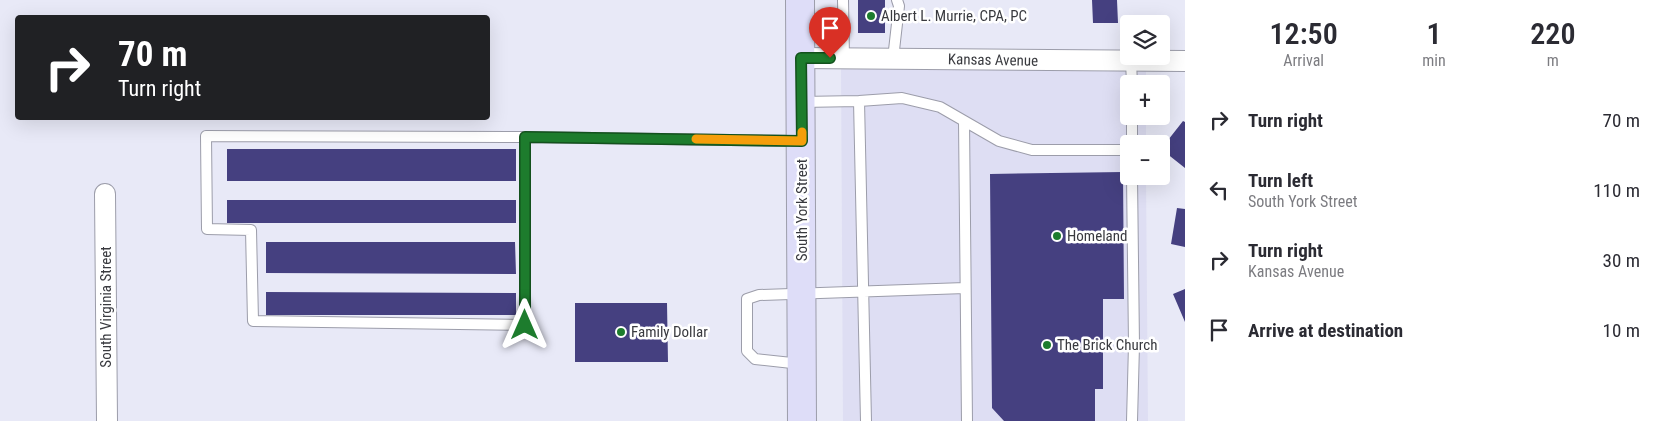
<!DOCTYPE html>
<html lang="en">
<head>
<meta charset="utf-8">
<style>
  :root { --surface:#fff; --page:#f2f2f3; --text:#2b2b33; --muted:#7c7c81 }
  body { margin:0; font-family:"Roboto Condensed",sans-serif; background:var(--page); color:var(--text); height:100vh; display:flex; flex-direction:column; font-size:19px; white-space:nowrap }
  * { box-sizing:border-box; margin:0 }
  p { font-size:16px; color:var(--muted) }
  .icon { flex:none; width:28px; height:28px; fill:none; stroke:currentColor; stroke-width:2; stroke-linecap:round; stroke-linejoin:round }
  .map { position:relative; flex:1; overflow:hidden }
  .panel { display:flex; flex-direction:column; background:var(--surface); width:475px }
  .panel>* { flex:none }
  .banner { position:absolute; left:15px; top:15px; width:475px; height:105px; border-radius:5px; box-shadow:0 5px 20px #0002; background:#202124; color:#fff; overflow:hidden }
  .buttons { position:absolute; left:1120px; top:15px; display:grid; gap:10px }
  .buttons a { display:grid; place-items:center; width:50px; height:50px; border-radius:5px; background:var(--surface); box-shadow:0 5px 20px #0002; font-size:25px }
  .pin { position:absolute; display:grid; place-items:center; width:42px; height:42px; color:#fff; margin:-51px -21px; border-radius:50% 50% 50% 0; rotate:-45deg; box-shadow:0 0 5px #0007 }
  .pin .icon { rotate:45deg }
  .me { position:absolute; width:55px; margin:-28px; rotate:0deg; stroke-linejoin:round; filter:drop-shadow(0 0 4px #0008) }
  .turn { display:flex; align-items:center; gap:18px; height:105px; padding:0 20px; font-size:22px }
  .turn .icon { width:65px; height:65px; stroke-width:2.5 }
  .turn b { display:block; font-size:35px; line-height:42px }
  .eta { display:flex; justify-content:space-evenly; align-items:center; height:85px; text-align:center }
  .eta b { font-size:30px; font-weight:600; line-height:35px }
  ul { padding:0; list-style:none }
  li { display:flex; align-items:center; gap:15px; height:70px; padding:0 20px }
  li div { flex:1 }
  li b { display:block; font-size:19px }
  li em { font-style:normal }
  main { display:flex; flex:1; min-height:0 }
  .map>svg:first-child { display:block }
  .built { fill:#dedef3 }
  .building { fill:#454080 }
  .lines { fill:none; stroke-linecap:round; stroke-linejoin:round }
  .service-casing { stroke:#9c9daa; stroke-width:12 }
  .minor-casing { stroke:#9c9daa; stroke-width:22 }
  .secondary-casing { stroke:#9c9daa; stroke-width:30 }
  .service { stroke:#fff; stroke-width:10 }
  .minor { stroke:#fff; stroke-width:20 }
  .secondary { stroke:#deddf8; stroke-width:28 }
  .route-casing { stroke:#13511d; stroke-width:12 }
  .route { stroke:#1d7c2d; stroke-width:9 }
  .slow { stroke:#f59e0b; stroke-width:9 }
  .poi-dot { fill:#1d7c2d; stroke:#fff; stroke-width:2 }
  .labels { text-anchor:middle; stroke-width:5; stroke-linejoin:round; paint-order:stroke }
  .poi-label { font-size:15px; fill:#393a3f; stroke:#fff; text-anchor:start }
  .street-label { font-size:15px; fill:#393a3f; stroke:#fff }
</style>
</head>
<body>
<main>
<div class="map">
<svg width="1185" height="421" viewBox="0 0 1185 421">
  <rect width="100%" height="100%" fill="#e8e9f7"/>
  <path class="built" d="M841,67L1146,69V84H1129V116H1146V144H1129V176H1146L1148,421H843Z"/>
  <path class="building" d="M858,0H885V33H858Z
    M1092,0H1117L1118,23H1093Z
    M1183,121L1185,122V168L1161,149Z
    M227,149H516V181H227Z
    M1123,172L1124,299H1103V389H1095V421H1004L992,408L990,174Z
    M227,200H516V223H227Z
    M1177,208L1185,209V247L1171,244Z
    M266,242H515L516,274L266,273Z
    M1185,289V322L1173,294Z
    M266,292L516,293V315H266Z
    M575,303H667L668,362H575Z"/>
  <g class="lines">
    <defs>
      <path id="service" d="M843,0L844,58
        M893,59L899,6L897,0
        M1131,61L1132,84
        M859,101L866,421
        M801,102L859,101L902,98L940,107L999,141L1032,150H1129
        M1132,116V144
        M964,121L967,421
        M525,137L206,136L207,229L251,230L253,321L525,325V137L801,141
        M801,364L755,359L747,351V299L759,295L965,288
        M1132,421L1134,345L1132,176"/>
      <path id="minor" d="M801,58L1185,61
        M105,194L107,421"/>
      <path id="secondary" d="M800,0L802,421"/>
    </defs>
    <use href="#service" class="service-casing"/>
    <use href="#minor" class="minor-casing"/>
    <use href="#secondary" class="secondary-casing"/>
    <use href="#service" class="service"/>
    <use href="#minor" class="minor"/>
    <use href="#secondary" class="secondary"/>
  </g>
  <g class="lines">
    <defs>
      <path id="route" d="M525,325V137L802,141L801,58H830"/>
    </defs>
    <use href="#route" class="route-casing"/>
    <use href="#route" class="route"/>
    <path class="slow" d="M696,139L802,141V132"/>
  </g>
  <g class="poi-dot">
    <circle cx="871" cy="16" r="5"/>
    <circle cx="1057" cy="236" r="5"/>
    <circle cx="621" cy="332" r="5"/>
    <circle cx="1047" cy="345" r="5"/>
  </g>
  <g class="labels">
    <g class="poi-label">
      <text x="881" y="21">Albert L. Murrie, CPA, PC</text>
      <text x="1067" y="241">Homeland</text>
      <text x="631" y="337">Family Dollar</text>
      <text x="1057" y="350">The Brick Church</text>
    </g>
    <g class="street-label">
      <text transform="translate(993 60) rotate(1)" y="5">Kansas Avenue</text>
      <text transform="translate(802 210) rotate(-90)" y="5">South York Street</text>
      <text transform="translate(106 307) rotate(-90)" y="5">South Virginia Street</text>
    </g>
  </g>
</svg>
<div class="buttons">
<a><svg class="icon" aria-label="layers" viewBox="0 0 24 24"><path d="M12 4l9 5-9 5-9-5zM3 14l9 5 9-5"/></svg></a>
<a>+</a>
<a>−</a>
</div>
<div class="pin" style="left:830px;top:58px;background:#d93025"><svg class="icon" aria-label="arrive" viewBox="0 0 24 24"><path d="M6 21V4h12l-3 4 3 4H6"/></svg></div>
<svg class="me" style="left:525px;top:325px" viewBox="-20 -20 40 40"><path d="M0-17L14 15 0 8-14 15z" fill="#1d7c2d" stroke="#fff" stroke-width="4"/></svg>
<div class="banner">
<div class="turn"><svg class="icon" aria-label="right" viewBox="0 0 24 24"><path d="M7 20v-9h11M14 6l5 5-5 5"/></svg><div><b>70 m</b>Turn right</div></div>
</div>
</div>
<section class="panel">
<div class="eta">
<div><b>12:50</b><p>Arrival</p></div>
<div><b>1</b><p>min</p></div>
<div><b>220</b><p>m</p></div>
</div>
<ul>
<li><svg class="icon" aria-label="right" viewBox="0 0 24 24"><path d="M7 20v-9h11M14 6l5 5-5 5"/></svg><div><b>Turn right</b></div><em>70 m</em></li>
<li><svg class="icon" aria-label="left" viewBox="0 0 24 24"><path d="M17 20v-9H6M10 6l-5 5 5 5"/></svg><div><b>Turn left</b><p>South York Street</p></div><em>110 m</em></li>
<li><svg class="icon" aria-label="right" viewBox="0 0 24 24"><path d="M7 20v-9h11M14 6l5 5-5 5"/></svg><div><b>Turn right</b><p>Kansas Avenue</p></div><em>30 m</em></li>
<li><svg class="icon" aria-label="arrive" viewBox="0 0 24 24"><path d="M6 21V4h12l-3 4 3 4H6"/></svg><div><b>Arrive at destination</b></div><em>10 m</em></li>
</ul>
</section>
</main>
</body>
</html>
